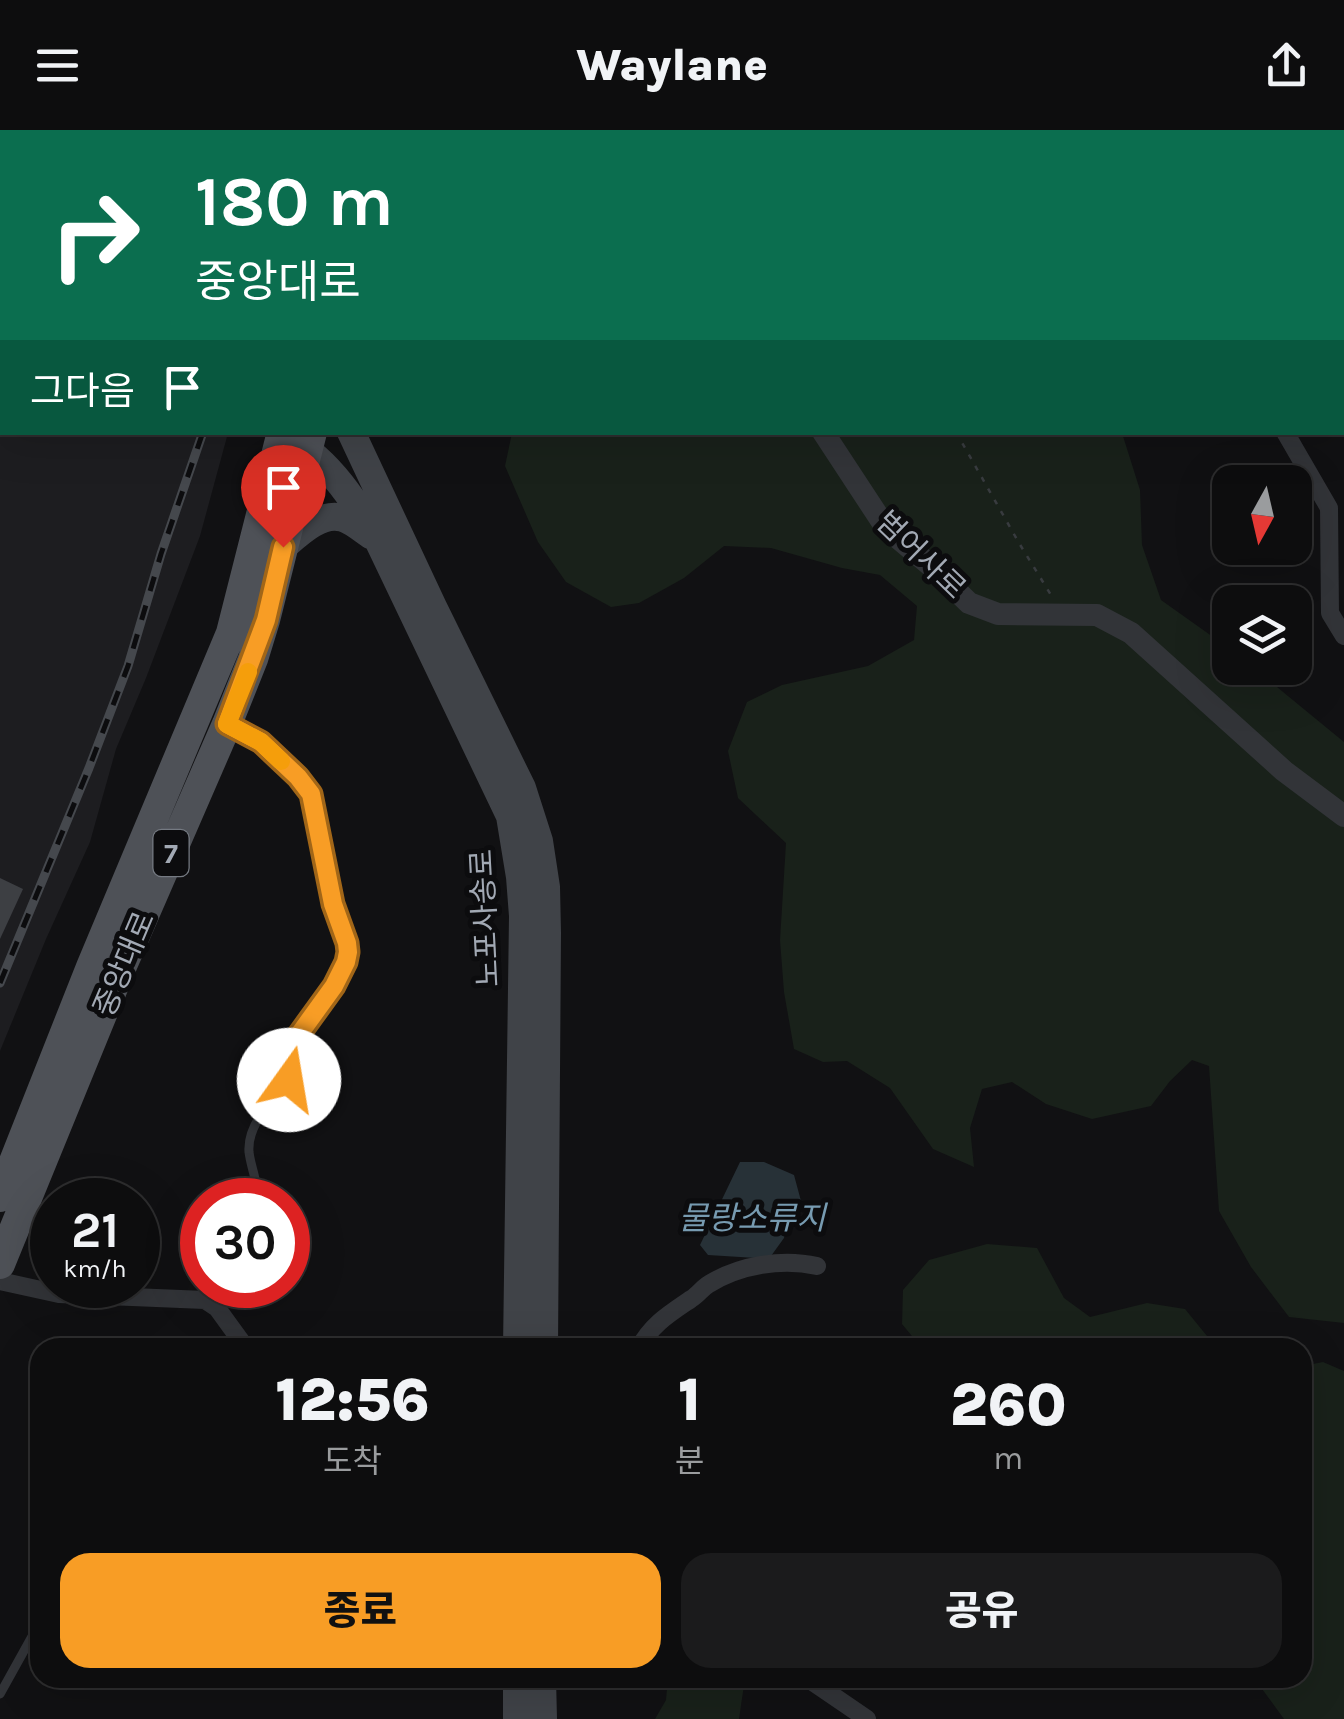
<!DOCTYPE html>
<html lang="ko">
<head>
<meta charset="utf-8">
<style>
  :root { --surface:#0d0d0e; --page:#1b1b1c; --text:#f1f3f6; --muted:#9a9c9e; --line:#2d2d2e; --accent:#f89d25 }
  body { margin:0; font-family:Karla,"Noto Sans KR",sans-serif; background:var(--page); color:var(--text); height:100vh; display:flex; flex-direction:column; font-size:38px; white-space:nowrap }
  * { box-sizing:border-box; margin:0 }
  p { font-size:32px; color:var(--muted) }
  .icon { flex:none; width:55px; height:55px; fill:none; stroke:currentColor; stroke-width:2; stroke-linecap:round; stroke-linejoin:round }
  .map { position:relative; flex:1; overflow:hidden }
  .details { position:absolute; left:30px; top:1208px; width:1282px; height:350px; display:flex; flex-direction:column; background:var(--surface); border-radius:30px; box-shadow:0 10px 40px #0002,0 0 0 2px var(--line) }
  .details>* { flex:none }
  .hud { position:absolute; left:0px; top:0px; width:1345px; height:305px; box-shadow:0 10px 40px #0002,0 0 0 2px var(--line); background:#0b6e4f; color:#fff; overflow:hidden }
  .needle { width:65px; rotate:188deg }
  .tools { position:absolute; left:1212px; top:335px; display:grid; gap:20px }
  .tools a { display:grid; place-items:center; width:100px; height:100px; border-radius:20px; background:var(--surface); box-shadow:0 10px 40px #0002,0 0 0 2px var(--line); font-size:50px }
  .speed { position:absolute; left:30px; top:1048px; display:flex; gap:20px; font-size:50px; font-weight:700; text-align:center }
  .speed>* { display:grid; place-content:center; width:130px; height:130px; border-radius:50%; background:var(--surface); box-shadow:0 10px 40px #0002,0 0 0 2px var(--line); line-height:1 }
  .speed small { font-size:25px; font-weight:400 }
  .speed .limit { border:15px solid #d22; background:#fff; color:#111 }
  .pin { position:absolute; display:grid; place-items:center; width:85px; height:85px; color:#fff; margin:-102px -42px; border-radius:50% 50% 50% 0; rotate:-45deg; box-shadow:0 0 10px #0007 }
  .pin .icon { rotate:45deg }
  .me { position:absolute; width:110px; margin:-55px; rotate:13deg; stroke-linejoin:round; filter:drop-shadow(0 0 8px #0008) }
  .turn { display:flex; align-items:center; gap:35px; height:210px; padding:0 30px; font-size:45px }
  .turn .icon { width:130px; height:130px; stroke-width:2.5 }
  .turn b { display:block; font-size:70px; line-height:85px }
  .then { display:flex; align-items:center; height:95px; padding:0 30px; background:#0003; gap:20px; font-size:38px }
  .eta { display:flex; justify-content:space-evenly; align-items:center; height:170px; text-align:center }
  .eta b { font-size:60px; font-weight:800; line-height:70px }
  .action { display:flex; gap:20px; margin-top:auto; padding:20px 30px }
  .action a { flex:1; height:115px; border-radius:30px; background:var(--accent); color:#111; font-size:40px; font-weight:800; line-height:115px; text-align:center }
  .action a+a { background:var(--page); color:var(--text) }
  header { display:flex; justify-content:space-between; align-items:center; height:130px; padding:0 30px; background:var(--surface); font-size:45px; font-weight:800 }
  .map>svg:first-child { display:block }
  .built { fill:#1d1d20 }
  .green { fill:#19211a }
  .water { fill:#273137 }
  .building { fill:#3d3f43 }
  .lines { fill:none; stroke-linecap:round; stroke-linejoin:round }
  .path { stroke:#383b3f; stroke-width:2.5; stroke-dasharray:5 8; stroke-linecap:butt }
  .service { stroke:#323438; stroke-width:9 }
  .minor { stroke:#323438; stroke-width:18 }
  .tertiary { stroke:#323438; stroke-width:22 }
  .secondary { stroke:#404348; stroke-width:28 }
  .primary { stroke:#4e5157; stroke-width:30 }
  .rail-casing { stroke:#45484d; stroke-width:9 }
  .rail { stroke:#0c0c0e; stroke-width:5; stroke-dasharray:15; stroke-linecap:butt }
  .route-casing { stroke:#a16618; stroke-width:25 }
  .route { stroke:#f89d25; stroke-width:18 }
  .slow { stroke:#f59e0b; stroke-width:18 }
  .labels { text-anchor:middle; stroke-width:10; stroke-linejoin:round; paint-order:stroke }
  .shield { fill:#0c0c0e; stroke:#757a82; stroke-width:2.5 }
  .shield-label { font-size:28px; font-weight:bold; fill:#a2a9b4 }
  .street-label { font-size:30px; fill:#a2a9b4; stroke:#0c0c0e }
  .water-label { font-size:32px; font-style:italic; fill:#779bb1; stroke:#0c0c0e }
</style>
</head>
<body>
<header><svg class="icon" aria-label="menu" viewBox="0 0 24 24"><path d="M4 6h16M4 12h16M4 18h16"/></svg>Waylane<svg class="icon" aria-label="share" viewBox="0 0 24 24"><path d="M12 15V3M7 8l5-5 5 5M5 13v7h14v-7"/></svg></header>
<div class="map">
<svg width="1344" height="1589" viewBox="0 0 1344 1589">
  <rect width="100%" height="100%" fill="#111113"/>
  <path class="built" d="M2,222V302L228,303L200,406L146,548L116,619L90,712L46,809L0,921V225Z"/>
  <path class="green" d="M425,0H1006L1008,2H425Z
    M512,303H1122L1140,360L1142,415L1161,470L1230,519V538H1254L1344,612V1193L1289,1187L1251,1137L1219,1081L1209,936L1192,930L1170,951L1151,976L1092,989L1046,974L1012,952L982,959L970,998L974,1037L933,1019L890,958L847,931L823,932L794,919L784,862L780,810L786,713L738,668L728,621L747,572L782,555L868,536L914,510L917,476L880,445L842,438L771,418L724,416L684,448L639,473L611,477L566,452L538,412L505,336Z
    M987,1114L1037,1118L1064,1168L1090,1187L1147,1173L1185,1179L1216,1217H921L902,1194L903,1160L929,1130Z
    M1323,1232L1344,1241V1589H1284L1254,1548H1302L1303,1236Z
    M668,1548H745L739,1589H655L666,1570Z"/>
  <path class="water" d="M740,1032H764L794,1045L801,1071L787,1091L784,1108L771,1126L756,1128L708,1125L700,1115Z"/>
  <path class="building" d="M0,748L23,759L0,809Z"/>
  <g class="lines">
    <path class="path" d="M956,302L1019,413L1051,465"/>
    <path class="service" d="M256,1070C259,1053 251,1039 249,1022C247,994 272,970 289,952
      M205,1170L216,1155
      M0,1564L40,1492"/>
    <path class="minor" d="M1100,0L1102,2
      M1201,0L1202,2
      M1285,302L1329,378L1330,483L1344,506
      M227,594L261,612L298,647L311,664L333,773L347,813L345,833L334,856L295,910L289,951
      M0,1151L59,1164L205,1170L217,1178L246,1218
      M639,1218C652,1194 669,1184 691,1169C698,1165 702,1158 709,1154C740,1135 782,1128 817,1136
      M807,1548L867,1589"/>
    <path class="tertiary" d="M610,0L611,2
      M146,2L148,0
      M0,169L2,166
      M823,302L886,398L930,435L969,473L998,484L1097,485L1131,503L1284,641L1344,686"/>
    <path class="secondary" d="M351,302L433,477L522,658L539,711L546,757L547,803L544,1218
      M292,311C329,330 357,375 378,410L510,686L520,747L523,786L517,1218
      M283,417C298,404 321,381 343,388C353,391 364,401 372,406
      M542,1548L543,1589
      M517,1589V1548"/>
    <path class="primary" d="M359,2V0
      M392,2L393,0
      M0,1067L91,837L231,503L282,302
      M0,1134L121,838L227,594L253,529L265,490L312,302"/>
    <defs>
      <path id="rail" d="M305,2L306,0
        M0,853L89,638L128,536L161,424L203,302"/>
    </defs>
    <use href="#rail" class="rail-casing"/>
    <use href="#rail" class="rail"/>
  </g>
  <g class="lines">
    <defs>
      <path id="route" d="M283,417L266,490L227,594L261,612L298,647L311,664L333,774L347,813L348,822L346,832L334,856L295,910L289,950"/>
    </defs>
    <use href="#route" class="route-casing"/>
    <use href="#route" class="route"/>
    <path class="slow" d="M248,542L227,594L261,612L281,631"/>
  </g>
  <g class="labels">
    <rect class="shield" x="153.5" y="700" width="35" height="46" rx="8"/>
    <g class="shield-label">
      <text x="171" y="733">7</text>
    </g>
    <g class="street-label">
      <text transform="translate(921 425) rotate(44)" y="10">범어사로</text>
      <text transform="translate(485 788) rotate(-93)" y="10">노포사송로</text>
      <text transform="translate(124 834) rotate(-67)" y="10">중앙대로</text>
    </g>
    <g class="water-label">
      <text x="752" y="1099">물랑소류지</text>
    </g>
  </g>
</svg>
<div class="tools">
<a><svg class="needle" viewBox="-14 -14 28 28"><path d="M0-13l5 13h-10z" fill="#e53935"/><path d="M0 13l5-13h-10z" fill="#9a9c9e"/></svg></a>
<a><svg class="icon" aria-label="layers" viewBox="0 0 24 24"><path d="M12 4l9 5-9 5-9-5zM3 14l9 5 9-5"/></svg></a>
</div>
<div class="speed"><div>21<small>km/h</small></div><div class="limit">30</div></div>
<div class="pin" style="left:283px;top:417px;background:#d93025"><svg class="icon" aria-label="arrive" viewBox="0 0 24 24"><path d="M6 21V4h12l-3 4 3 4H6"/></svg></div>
<svg class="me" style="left:289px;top:950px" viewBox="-20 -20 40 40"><circle r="19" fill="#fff"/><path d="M0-13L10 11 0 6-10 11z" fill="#f89d25"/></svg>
<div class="hud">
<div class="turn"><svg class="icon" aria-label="right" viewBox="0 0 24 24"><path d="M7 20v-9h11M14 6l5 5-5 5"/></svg><div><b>180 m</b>중앙대로</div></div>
<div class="then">그다음<svg class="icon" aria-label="arrive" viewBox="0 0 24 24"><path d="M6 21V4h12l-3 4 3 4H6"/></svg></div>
</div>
<section class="details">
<div class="eta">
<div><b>12:56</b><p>도착</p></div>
<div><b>1</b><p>분</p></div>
<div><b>260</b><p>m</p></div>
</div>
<div class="action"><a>종료</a><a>공유</a></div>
</section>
</div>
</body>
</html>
